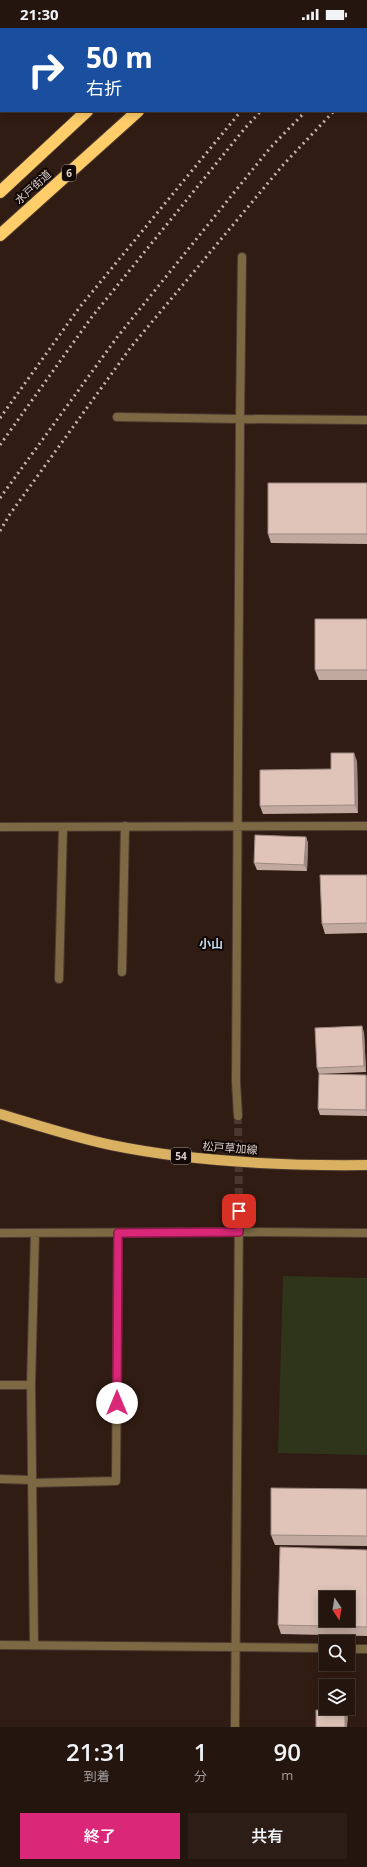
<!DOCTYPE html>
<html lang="ja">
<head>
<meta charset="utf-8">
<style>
  :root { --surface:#24150e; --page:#2c1e17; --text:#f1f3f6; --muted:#a39f9e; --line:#41342e; --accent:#db2777 }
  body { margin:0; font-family:"Open Sans","Noto Sans JP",sans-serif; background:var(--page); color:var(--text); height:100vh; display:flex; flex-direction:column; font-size:15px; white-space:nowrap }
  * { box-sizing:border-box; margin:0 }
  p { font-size:13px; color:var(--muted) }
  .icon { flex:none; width:22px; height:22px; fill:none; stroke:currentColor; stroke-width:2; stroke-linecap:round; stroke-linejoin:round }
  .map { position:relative; height:1699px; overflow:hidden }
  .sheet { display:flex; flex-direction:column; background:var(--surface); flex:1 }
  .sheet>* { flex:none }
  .guide { position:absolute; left:0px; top:0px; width:367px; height:84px; box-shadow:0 2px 10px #0003,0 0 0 1px var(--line); background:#1a4fa0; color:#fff; overflow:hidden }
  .needle { width:26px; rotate:168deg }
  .fabs { position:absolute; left:319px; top:1563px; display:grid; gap:8px }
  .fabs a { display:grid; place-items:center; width:36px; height:36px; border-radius:0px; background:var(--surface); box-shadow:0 2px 10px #0003,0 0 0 1px var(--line); font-size:20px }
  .pin { position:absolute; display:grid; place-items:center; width:34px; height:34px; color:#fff; margin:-17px; border-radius:8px; box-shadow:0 2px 6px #0006 }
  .me { position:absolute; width:44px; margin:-22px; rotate:0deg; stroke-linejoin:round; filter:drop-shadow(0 0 3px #0008) }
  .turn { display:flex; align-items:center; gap:14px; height:84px; padding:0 20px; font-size:18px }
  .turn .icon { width:52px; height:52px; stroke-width:2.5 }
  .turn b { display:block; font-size:28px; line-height:34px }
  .eta { display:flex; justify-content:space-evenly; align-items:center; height:68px; text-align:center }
  .eta b { font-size:24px; font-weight:600; line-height:28px }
  .primary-button { display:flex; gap:8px; margin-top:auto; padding:8px 20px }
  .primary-button a { flex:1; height:46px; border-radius:0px; background:var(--accent); color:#fff; font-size:16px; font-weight:600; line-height:46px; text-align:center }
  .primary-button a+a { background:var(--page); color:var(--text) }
  .status { display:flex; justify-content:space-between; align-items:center; height:28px; padding:0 20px; background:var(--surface); direction:ltr }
  .status svg { height:11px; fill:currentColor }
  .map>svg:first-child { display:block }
  .green { fill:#2f351a }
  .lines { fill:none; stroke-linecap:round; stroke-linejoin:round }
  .street-tunnel { stroke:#4a372f; stroke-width:8; stroke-dasharray:8 4; stroke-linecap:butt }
  .lane-casing { stroke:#4c3930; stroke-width:10 }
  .street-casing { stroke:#4c3930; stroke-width:10 }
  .primary-casing { stroke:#4c3930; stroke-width:12 }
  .highway-casing { stroke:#4c3930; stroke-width:14 }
  .lane { stroke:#7c6944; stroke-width:8 }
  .street { stroke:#7c6944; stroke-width:8 }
  .primary { stroke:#d9b160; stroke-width:10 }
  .highway { stroke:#ffcd6a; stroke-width:12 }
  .rail { stroke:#c5b5b0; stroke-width:3; stroke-dasharray:2 4; stroke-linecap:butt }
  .wall { fill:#c1a99f }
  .shaded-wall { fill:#9d8982 }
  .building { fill:#e0c4b9; stroke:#9d8982; fill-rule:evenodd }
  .route-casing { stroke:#8e194d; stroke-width:10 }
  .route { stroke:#db2777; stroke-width:7 }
  .labels { text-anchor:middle; stroke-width:4; stroke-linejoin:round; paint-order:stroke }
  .shield { fill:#120906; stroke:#a29490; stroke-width:1 }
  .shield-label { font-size:10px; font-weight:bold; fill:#dfd0cb }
  .street-label { font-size:11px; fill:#dfd0cb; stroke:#120906 }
  .neighbourhood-label { font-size:12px; font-weight:bold; fill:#c4def3; stroke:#120906 }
</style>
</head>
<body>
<div class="status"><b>21:30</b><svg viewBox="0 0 49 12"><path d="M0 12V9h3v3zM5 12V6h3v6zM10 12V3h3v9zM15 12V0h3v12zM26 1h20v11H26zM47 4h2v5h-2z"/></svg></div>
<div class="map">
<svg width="367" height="1699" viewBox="0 0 367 1699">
  <rect width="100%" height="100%" fill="#301c13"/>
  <path class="green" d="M283,1248L367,1250V1427L278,1425Z"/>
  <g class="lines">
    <path class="street-tunnel" d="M238,1088L239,1183"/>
    <defs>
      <path id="lane" d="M117,389L240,391
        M122,944L125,798
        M59,951L63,799
        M239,1204L367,1205
        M32,1455L116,1453L118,1205"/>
      <path id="street" d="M240,391L367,392
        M0,799L367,798
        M238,1088L236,1054L240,391L242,229
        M0,1205L239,1204
        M0,1357H31
        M0,1451L32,1452
        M0,1617L326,1620
        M34,1617L31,1357L35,1205
        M348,1621H367
        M235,1699L239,1183"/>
      <path id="primary" d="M0,1086C37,1097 73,1109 111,1117C194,1134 282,1138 367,1137"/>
      <path id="highway" d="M175,1L176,0
        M229,1L230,0
        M0,164L87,83
        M0,207L138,83"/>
    </defs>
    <use href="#lane" class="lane-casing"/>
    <use href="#street" class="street-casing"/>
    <use href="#primary" class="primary-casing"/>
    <use href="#highway" class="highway-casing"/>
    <use href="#lane" class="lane"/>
    <use href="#street" class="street"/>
    <use href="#primary" class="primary"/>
    <use href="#highway" class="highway"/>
    <path class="rail" d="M320,1L321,0
      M338,1L339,0
      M366,22L367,21
      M366,49L367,48
      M0,390L79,280L241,83
      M0,417L91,290L245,100L261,83
      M0,470L118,308L270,120L306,83
      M0,503L10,486L131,319L283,137L334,83"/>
  </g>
  <path class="wall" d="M367,455V516L271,515L268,506Z
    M367,591V652H319L315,642Z
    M357,733L358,785L263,786L260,778L331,741Z
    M306,809L308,815L307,843L257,842L254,835Z
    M367,847V905L325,906L322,896Z
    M364,1004L366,1044L319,1046L317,1040Z
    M366,1047L367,1088L320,1087L318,1081Z
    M367,1461V1518L275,1517L271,1507Z
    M367,1522V1608L281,1606L278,1597Z"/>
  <path class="shaded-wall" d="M354,725L357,733L358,785L355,777Z
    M306,809L308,815L307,843L304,837Z
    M362,998L364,1004L366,1044L364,1038Z
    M366,1047L367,1049V1085L366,1082Z
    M345,1683L348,1689L347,1699H345Z"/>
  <path class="building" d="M268,455H367V506H268Z
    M315,591H367V642H315Z
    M331,725H354L355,777L260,778V742L331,741Z
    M255,807L306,809L304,837L254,835Z
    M320,847H367V895L322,896Z
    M362,998L364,1038L317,1040L315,1000Z
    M319,1046L366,1047V1082L318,1081Z
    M271,1460L367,1461V1508L271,1507Z
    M280,1519L367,1522V1599L278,1597ZM326,1570H348V1592H326Z
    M316,1682L345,1683V1699H316Z"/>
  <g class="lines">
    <defs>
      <path id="route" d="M117,1375L118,1205L239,1204V1183"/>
    </defs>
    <use href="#route" class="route-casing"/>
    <use href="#route" class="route"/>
  </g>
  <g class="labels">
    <g class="shield">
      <rect x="62" y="137" width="14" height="16" rx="3"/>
      <rect x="171" y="1120" width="20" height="16" rx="3"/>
    </g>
    <g class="shield-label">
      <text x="69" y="149">6</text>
      <text x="181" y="1132">54</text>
    </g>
    <g class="street-label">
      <text transform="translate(33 159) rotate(-42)" y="4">水戸街道</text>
      <text transform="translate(230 1120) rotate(4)" y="4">松戸草加線</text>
    </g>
    <g class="neighbourhood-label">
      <text x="211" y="920">小山</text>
    </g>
  </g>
</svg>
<div class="fabs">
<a><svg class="needle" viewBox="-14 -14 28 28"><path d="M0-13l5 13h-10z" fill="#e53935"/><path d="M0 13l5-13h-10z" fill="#a39f9e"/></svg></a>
<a><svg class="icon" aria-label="search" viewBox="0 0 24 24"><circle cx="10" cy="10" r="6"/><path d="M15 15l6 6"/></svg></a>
<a><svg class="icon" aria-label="layers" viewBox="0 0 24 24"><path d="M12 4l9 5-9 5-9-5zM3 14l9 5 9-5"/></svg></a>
</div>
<div class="pin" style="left:239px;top:1183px;background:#d93025"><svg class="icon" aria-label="arrive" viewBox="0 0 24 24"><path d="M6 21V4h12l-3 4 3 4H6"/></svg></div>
<svg class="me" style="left:117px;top:1375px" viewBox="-20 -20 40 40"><circle r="19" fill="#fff"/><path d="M0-13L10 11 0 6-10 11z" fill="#db2777"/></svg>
<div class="guide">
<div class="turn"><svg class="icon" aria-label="right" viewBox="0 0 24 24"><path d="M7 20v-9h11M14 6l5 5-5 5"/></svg><div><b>50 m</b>右折</div></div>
</div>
</div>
<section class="sheet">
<div class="eta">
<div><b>21:31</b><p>到着</p></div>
<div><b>1</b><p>分</p></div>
<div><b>90</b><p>m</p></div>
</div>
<div class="primary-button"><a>終了</a><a>共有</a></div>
</section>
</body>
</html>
